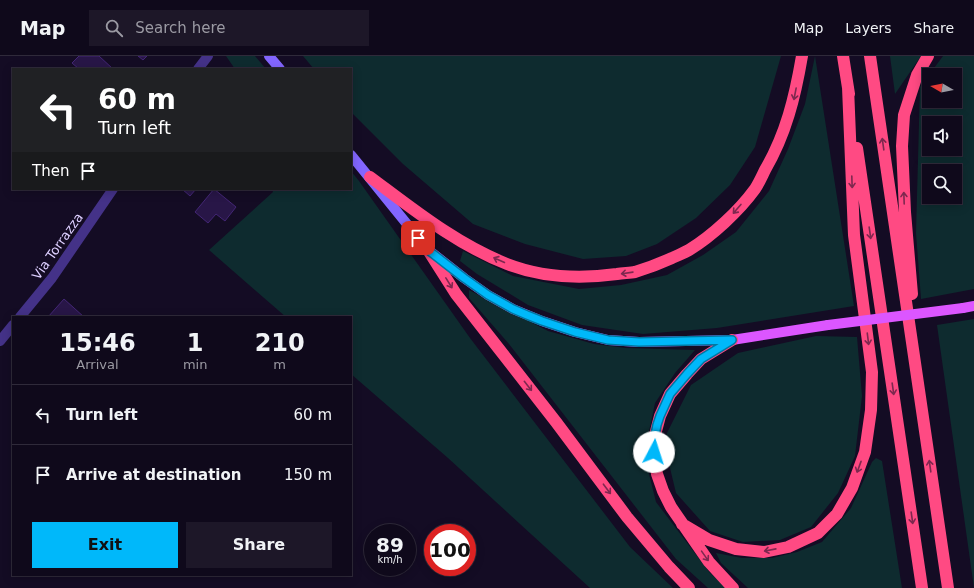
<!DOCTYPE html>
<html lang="en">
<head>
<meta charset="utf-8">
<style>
  :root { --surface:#0f091b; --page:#1d1728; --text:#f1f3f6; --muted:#9b9aa3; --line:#2f2a3a; --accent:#00b8fa }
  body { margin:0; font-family:"DejaVu Sans",sans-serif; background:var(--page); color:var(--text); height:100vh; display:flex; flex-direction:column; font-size:15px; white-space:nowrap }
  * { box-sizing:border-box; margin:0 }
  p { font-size:13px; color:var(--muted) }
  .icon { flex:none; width:22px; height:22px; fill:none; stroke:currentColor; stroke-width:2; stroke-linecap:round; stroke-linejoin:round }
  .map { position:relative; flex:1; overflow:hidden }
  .sheet { position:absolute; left:12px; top:260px; width:340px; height:260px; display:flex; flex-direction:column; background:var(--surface); border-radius:0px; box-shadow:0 2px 10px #0003,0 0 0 1px var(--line) }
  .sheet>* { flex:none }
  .hud { position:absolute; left:12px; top:12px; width:340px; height:122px; border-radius:0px; box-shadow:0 2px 10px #0003,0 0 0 1px var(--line); background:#202124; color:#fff; overflow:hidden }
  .needle { width:26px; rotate:279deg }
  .controls { position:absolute; left:922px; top:12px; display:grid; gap:8px }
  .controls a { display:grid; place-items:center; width:40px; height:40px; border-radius:0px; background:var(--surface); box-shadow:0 2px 10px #0003,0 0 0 1px var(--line); font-size:20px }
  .speed { position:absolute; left:364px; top:468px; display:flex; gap:8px; font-size:20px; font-weight:700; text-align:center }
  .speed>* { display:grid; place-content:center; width:52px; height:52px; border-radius:50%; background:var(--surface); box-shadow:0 2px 10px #0003,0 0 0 1px var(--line); line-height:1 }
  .speed small { font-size:10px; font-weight:400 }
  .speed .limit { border:6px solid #d22; background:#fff; color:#111 }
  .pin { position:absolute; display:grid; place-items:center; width:34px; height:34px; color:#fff; margin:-17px; border-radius:8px; box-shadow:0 2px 6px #0006 }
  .me { position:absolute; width:44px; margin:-22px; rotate:5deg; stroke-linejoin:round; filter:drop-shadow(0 0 3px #0008) }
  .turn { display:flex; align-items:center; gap:14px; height:84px; padding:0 20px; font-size:18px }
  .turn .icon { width:52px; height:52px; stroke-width:2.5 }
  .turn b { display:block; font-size:28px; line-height:34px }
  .then { display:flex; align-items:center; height:38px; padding:0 20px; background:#0003; gap:8px; font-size:15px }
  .eta { display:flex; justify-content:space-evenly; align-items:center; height:68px; text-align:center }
  .eta b { font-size:24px; font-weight:600; line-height:28px }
  .primary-button { display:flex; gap:8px; margin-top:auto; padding:8px 20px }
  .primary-button a { flex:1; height:46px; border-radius:0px; background:var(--accent); color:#111; font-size:16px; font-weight:600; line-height:46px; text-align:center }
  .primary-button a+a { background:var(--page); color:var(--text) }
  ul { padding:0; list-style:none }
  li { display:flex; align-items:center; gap:12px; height:60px; padding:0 20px; border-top:1px solid var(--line) }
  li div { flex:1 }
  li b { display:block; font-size:15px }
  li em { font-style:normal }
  header { display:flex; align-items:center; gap:24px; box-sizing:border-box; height:56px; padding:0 20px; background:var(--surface); border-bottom:1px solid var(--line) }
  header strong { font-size:19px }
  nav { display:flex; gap:22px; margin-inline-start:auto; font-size:14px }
  .search { width:280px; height:36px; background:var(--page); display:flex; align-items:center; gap:10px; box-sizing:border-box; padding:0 14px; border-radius:0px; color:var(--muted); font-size:15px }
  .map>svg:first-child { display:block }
  .green { fill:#0e2b2f; fill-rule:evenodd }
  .building { fill:#281647; stroke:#432675 }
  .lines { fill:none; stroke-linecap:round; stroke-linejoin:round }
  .minor { stroke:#443288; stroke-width:10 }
  .secondary { stroke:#8366ff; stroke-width:10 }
  .primary { stroke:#dc56ff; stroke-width:10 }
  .motorway { stroke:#ff4a83; stroke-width:12 }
  .primary-bridge { stroke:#dc56ff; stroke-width:10 }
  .oneway { stroke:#7e284f }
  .route-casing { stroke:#0078a2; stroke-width:10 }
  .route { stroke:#00b8fa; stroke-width:7 }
  .labels { text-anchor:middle; stroke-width:4; stroke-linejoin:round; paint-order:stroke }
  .street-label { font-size:13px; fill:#ddcfff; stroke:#140c24 }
</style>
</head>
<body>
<header>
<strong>Map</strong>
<div class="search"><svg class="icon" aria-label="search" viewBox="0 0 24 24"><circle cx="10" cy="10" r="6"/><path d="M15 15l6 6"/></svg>Search here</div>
<nav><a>Map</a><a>Layers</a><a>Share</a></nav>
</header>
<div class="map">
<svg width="974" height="532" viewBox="0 0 974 532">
  <rect width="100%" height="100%" fill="#140c24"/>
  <path class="green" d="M226,0H255L266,13H235Z
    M303,0H781L755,91L730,129L696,162L657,188L626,200L583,203L525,188L473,168L403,108L351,56V13H314Z
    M815,0L854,250L717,272L643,278L582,269L528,249L477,218L460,205L463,195L513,220L579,233L621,229L667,219L703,199L736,176L769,135L788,93L805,48Z
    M890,0H921L895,38Z
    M943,0H974V233L921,243L916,177L920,31ZM929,19H955V45H929ZM929,67H955V93H929ZM929,115H955V141H929Z
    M351,115L359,125L470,282L630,491L673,532H590L448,402L351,318V261H286L209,194L273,136L272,133H351Z
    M469,234L548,275L594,288L626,292L695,294L675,317L655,347L648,380L647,410L656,446L710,517L727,532H708L676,503L509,288L469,242Z
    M974,263V532L937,269Z
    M816,280L857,281L862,340L855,400L838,437L811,471L780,484L743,486L710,475L676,437L670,412L666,379L691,329L738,297Z
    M876,402L882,405L902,532H748L721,507L716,497L742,502H772L797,496L822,486L851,452L872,406Z"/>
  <path class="building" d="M79,0H99L113,13H79L72,7Z
    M138,0H147L143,4Z
    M182,133H196L190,140Z
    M214,133L236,151L225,165L216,158L208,167L195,156Z
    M64,243L84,261H48Z"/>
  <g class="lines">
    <path class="minor" d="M198,13L208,0
      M20,261L52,222L113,133
      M0,285L13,269"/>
    <path class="secondary" d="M269,0L280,13
      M351,99L428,194"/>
    <path class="primary" d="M431,196L464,222L488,239L513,253L542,265L575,276L608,284L639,286L732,284L828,269
      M963,252L974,250"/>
    <path class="motorway" d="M843,0L849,38
      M870,0L948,532
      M857,92L922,532
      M370,121C413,153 456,188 507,208C543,222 580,223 617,218C623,217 630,217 635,216C648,212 661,207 672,202C678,199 684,197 689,194C712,180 739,155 755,133C759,127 762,120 765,114C786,78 795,41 802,0
      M428,194L456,238L556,366L627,461L669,511L689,532
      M912,238L905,156L902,90L904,59L917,19L928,0
      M732,284L701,303L687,318L670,338L660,360L655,379L654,396L657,418L663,435L671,451L709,506L733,532
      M682,468L709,484L736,493L764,496L788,491L818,477L837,458L852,432L865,396L871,354L872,316L854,179L848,31"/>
    <path class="primary-bridge" d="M828,269L963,252"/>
  </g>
  <defs><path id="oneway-shaft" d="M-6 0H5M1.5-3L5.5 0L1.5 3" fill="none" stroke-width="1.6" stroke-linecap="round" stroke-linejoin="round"/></defs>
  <g class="oneway">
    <use href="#oneway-shaft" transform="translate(795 38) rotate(101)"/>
    <use href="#oneway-shaft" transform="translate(883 88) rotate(-98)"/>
    <use href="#oneway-shaft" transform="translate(852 126) rotate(88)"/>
    <use href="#oneway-shaft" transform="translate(904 142) rotate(-92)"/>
    <use href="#oneway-shaft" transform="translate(737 153) rotate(131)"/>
    <use href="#oneway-shaft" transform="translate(870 177) rotate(82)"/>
    <use href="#oneway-shaft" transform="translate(499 204) rotate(-156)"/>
    <use href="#oneway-shaft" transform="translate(627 217) rotate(172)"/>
    <use href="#oneway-shaft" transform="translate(449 227) rotate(58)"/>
    <use href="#oneway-shaft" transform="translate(868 283) rotate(83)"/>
    <use href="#oneway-shaft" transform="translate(528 330) rotate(52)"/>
    <use href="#oneway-shaft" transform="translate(893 333) rotate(82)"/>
    <use href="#oneway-shaft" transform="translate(930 410) rotate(-98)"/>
    <use href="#oneway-shaft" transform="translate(859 411) rotate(110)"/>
    <use href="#oneway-shaft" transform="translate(607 433) rotate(53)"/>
    <use href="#oneway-shaft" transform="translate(912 462) rotate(82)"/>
    <use href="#oneway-shaft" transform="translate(770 494) rotate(169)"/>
    <use href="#oneway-shaft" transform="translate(705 500) rotate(55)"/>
  </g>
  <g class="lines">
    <defs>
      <path id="route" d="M418,182L428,194L464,222L488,239L513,253L527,259L542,265L575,276L608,284L639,286L732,284L701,303L687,318L670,338L660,360L657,369L655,379L654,396"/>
    </defs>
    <use href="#route" class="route-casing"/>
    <use href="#route" class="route"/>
  </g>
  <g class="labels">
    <g class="street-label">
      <text transform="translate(57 190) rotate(-55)" y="5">Via Torrazza</text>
    </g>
  </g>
</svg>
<div class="controls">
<a><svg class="needle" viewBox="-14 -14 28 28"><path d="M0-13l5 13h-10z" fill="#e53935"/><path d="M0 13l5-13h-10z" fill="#9b9aa3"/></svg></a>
<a><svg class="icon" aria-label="sound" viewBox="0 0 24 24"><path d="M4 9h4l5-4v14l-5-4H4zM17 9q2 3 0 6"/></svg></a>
<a><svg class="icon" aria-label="search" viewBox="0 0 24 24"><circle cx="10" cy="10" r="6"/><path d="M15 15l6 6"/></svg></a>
</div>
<div class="speed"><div>89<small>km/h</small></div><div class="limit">100</div></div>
<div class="pin" style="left:418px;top:182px;background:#d93025"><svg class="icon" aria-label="arrive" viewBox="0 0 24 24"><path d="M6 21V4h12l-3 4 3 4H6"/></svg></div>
<svg class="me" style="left:654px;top:396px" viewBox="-20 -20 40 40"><circle r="19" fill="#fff"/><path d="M0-13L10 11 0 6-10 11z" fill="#00b8fa"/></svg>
<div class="hud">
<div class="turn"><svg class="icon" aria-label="left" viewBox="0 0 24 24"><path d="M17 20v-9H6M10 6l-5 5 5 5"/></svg><div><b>60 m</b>Turn left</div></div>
<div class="then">Then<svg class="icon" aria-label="arrive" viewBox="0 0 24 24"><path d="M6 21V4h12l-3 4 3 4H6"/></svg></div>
</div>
<section class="sheet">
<div class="eta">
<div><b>15:46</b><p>Arrival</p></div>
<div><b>1</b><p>min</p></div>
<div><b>210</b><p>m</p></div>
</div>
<ul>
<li><svg class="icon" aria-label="left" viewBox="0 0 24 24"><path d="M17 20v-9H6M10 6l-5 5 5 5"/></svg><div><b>Turn left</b></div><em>60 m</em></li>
<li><svg class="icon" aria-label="arrive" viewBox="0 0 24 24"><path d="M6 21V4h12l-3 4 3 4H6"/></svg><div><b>Arrive at destination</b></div><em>150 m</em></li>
</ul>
<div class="primary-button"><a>Exit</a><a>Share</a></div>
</section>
</div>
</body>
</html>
